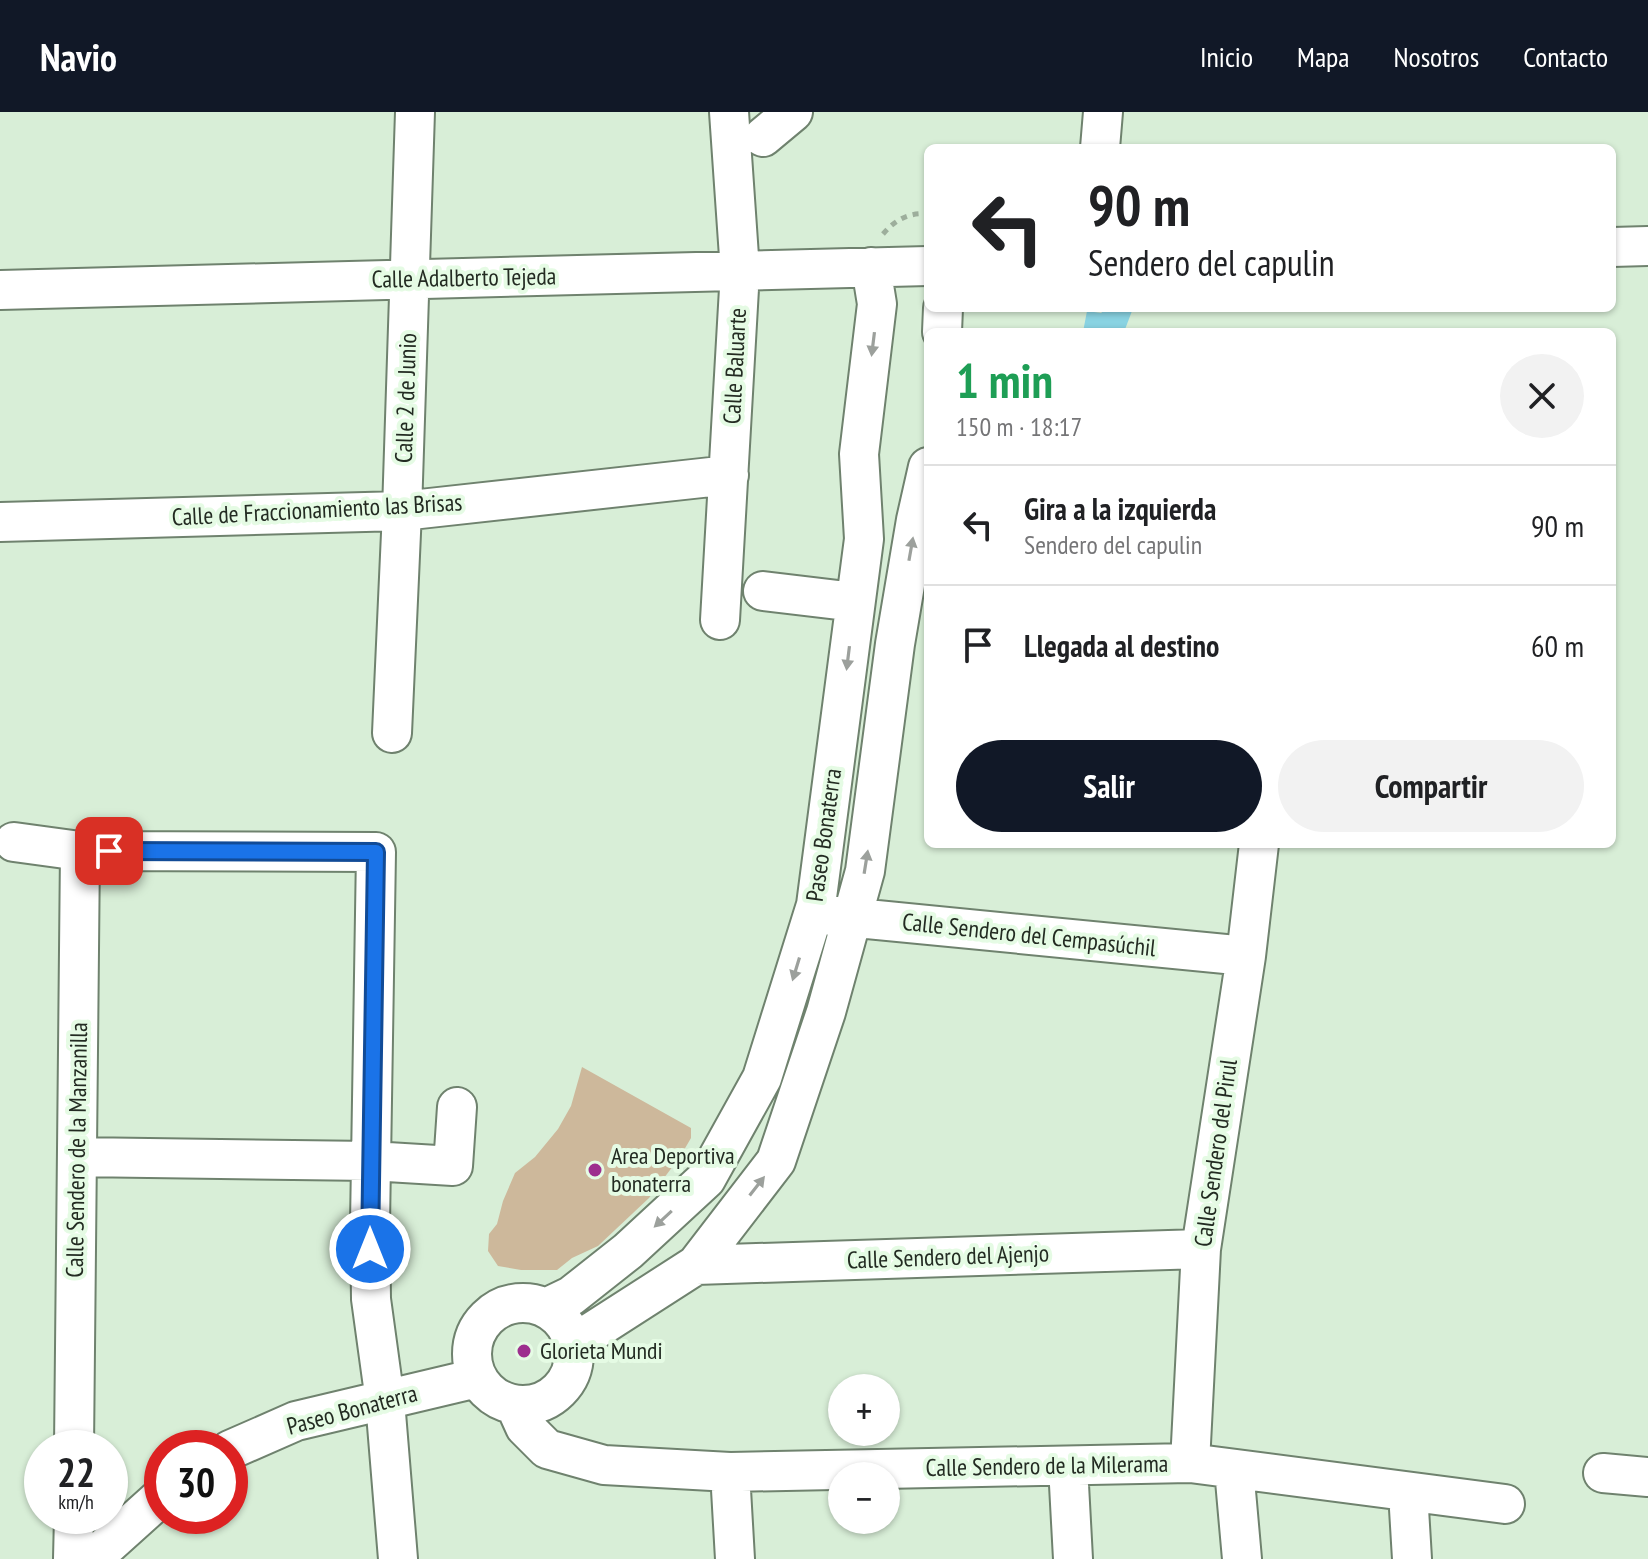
<!DOCTYPE html>
<html lang="es">
<head>
<meta charset="utf-8">
<style>
  :root { --surface:#fff; --page:#f2f2f2; --text:#202124; --muted:#757577; --line:#e0e0e0; --accent:#111827 }
  body { margin:0; font-family:"PT Sans Narrow",sans-serif; background:var(--page); color:var(--text); height:100vh; display:flex; flex-direction:column; font-size:30px; white-space:nowrap }
  * { box-sizing:border-box; margin:0 }
  p { font-size:26px; color:var(--muted) }
  .icon { flex:none; width:44px; height:44px; fill:none; stroke:currentColor; stroke-width:2; stroke-linecap:round; stroke-linejoin:round }
  .map { position:relative; flex:1; overflow:hidden }
  .side { position:absolute; left:924px; top:216px; width:692px; height:520px; display:flex; flex-direction:column; background:var(--surface); border-radius:12px; box-shadow:0 2px 6px #0004 }
  .side>* { flex:none }
  .top-card { position:absolute; left:924px; top:32px; width:692px; height:168px; border-radius:12px; box-shadow:0 2px 6px #0004; background:#fff; color:var(--text); overflow:hidden }
  .buttons { position:absolute; left:828px; top:1262px; display:grid; gap:16px }
  .buttons a { display:grid; place-items:center; width:72px; height:72px; border-radius:50%; background:var(--surface); box-shadow:0 2px 6px #0004; font-size:40px }
  .speed { position:absolute; left:24px; top:1318px; display:flex; gap:16px; font-size:40px; font-weight:700; text-align:center }
  .speed>* { display:grid; place-content:center; width:104px; height:104px; border-radius:50%; background:var(--surface); box-shadow:0 2px 6px #0004; line-height:1 }
  .speed small { font-size:20px; font-weight:400 }
  .speed .limit { border:12px solid #d22; background:#fff; color:#111 }
  .pin { position:absolute; display:grid; place-items:center; width:68px; height:68px; color:#fff; margin:-34px; border-radius:16px; box-shadow:0 4px 12px #0006 }
  .me { position:absolute; width:88px; margin:-44px; rotate:0deg; stroke-linejoin:round; filter:drop-shadow(0 0 6px #0008) }
  .turn { display:flex; align-items:center; gap:28px; height:168px; padding:0 32px; font-size:36px }
  .turn .icon { width:104px; height:104px; stroke-width:2.5 }
  .turn b { display:block; font-size:56px; line-height:68px }
  .round { display:grid; place-items:center; flex:none; width:84px; height:84px; border-radius:42px; background:var(--page) }
  .head { display:flex; align-items:center; justify-content:space-between; height:136px; padding:0 32px }
  h1 { font-size:48px; font-weight:800; line-height:60px; color:#1e9e55 }
  .action { display:flex; gap:16px; margin-top:auto; padding:16px 32px }
  .action a { flex:1; height:92px; border-radius:48px; background:var(--accent); color:#fff; font-size:32px; font-weight:800; line-height:92px; text-align:center }
  .action a+a { background:var(--page); color:var(--text) }
  ul { padding:0; list-style:none }
  li { display:flex; align-items:center; gap:24px; height:120px; padding:0 32px; border-top:2px solid var(--line) }
  li div { flex:1 }
  li b { display:block; font-size:30px }
  li em { font-style:normal }
  header { display:flex; align-items:center; gap:48px; box-sizing:border-box; height:112px; padding:0 40px; background:var(--accent); color:#fff }
  header strong { font-size:38px }
  nav { display:flex; gap:44px; margin-inline-start:auto; font-size:28px }
  .map>svg:first-child { display:block }
  .green { fill:#cdb89b }
  .water { fill:#89d3e2 }
  .lines { fill:none; stroke-linecap:round; stroke-linejoin:round }
  .minor-casing { stroke:#6f826e; stroke-width:42 }
  .path { stroke:#9dae9c; stroke-width:5; stroke-dasharray:6 6; stroke-linecap:butt }
  .minor { stroke:#fff; stroke-width:38 }
  .oneway { fill:#9ca09c }
  .route-casing { stroke:#114b97; stroke-width:20 }
  .route { stroke:#1a73e8; stroke-width:14 }
  .poi-dot { fill:#9d2f8e; stroke:#e5fbe4; stroke-width:3 }
  .labels { text-anchor:middle; stroke-width:8; stroke-linejoin:round; paint-order:stroke }
  .street-label { font-size:24px; fill:#232b22; stroke:#e5fbe4 }
  .poi-label { font-size:24px; fill:#232b22; stroke:#e5fbe4; text-anchor:start }
</style>
</head>
<body>
<header>
<strong>Navio</strong>
<nav><a>Inicio</a><a>Mapa</a><a>Nosotros</a><a>Contacto</a></nav>
</header>
<div class="map">
<svg width="1648" height="1447" viewBox="0 0 1648 1447">
  <rect width="100%" height="100%" fill="#d8eed7"/>
  <path class="green" d="M582,955L691,1016V1026L684,1038L673,1054L649,1086L598,1134L572,1146L557,1158H521L498,1154L488,1139L489,1122L497,1112L503,1089L515,1061L535,1045L558,1017L571,994Z"/>
  <path class="water" d="M1107,196H1126L1132,199L1124,220H1083L1087,199L1101,201Z"/>
  <g class="lines">
    <defs>
      <path id="minor" d="M763,25L793,0
        M1100,36L1103,0
        M1612,135L1648,134
        M0,178L928,154
        M942,220L943,196
        M0,410L402,399L729,363
        M763,479L855,490
        M720,508L740,159L729,0
        M392,621L402,399L415,0
        M14,730L80,739L376,740L370,1112L371,1187L385,1289L398,1447
        M826,803L1246,844
        M77,1045L371,1049L453,1054L457,995
        M696,1153L1201,1137
        M472 1242a51 51 0 1 1 102 0a51 51 0 1 1-102 0Z
        M546,1196L571,1184L628,1139L706,1067L762,966L816,793L864,427L859,342L877,192L871,155
        M573,1232L696,1153L776,1049L826,900L865,759L895,532L916,408L928,355
        M515,1293L525,1315L547,1337L604,1353L730,1360L1190,1351L1505,1392
        M74,1336L80,739
        M230,1338L296,1309L477,1266
        M1190,1351L1201,1137L1246,844L1259,732
        M1068,1354L1073,1447
        M1234,1357L1242,1447
        M730,1360L735,1447
        M1603,1361L1648,1365
        M1408,1380L1412,1447
        M73,1447L74,1404
        M92,1447L162,1384"/>
    </defs>
    <use href="#minor" class="minor-casing"/>
    <path class="path" d="M883,122C895,108 909,100 928,102"/>
    <use href="#minor" class="minor"/>
  </g>
  <defs><path id="oneway-solid" d="M-6-.8H1V-3.2L6.5 0L1 3.2V.8H-6Z" transform="scale(2)"/></defs>
  <g class="oneway">
    <use href="#oneway-solid" transform="translate(873 232) rotate(97)"/>
    <use href="#oneway-solid" transform="translate(911 437) rotate(-80)"/>
    <use href="#oneway-solid" transform="translate(848 546) rotate(97)"/>
    <use href="#oneway-solid" transform="translate(866 750) rotate(-81)"/>
    <use href="#oneway-solid" transform="translate(796 857) rotate(107)"/>
    <use href="#oneway-solid" transform="translate(757 1074) rotate(-52)"/>
    <use href="#oneway-solid" transform="translate(663 1107) rotate(137)"/>
  </g>
  <g class="lines">
    <defs>
      <path id="route" d="M109,739L376,740L370,1137"/>
    </defs>
    <use href="#route" class="route-casing"/>
    <use href="#route" class="route"/>
  </g>
  <g class="poi-dot">
    <circle cx="595" cy="1058" r="8"/>
    <circle cx="524" cy="1239" r="8"/>
  </g>
  <g class="labels">
    <g class="street-label">
      <text transform="translate(464 166) rotate(-1)" y="8">Calle Adalberto Tejeda</text>
      <text transform="translate(735 254) rotate(-87)" y="8">Calle Baluarte</text>
      <text transform="translate(406 286) rotate(-88)" y="8">Calle 2 de Junio</text>
      <text transform="translate(317 398) rotate(-3)" y="8">Calle de Fraccionamiento las Brisas</text>
      <text transform="translate(824 723) rotate(-82)" y="8">Paseo Bonaterra</text>
      <text transform="translate(1029 823) rotate(6)" y="8">Calle Sendero del Cempasúchil</text>
      <text transform="translate(77 1038) rotate(-89)" y="8">Calle Sendero de la Manzanilla</text>
      <text transform="translate(1216 1041) rotate(-82)" y="8">Calle Sendero del Pirul</text>
      <text transform="translate(948 1145) rotate(-2)" y="8">Calle Sendero del Ajenjo</text>
      <text transform="translate(352 1298) rotate(-15)" y="8">Paseo Bonaterra</text>
      <text transform="translate(1047 1354) rotate(-1)" y="8">Calle Sendero de la Milerama</text>
    </g>
    <g class="poi-label">
      <text x="611" y="1052">Area Deportiva<tspan x="611" dy="28">bonaterra</tspan></text>
      <text x="540" y="1247">Glorieta Mundi</text>
    </g>
  </g>
</svg>
<div class="buttons">
<a>+</a>
<a>−</a>
</div>
<div class="speed"><div>22<small>km/h</small></div><div class="limit">30</div></div>
<div class="pin" style="left:109px;top:739px;background:#d93025"><svg class="icon" aria-label="arrive" viewBox="0 0 24 24"><path d="M6 21V4h12l-3 4 3 4H6"/></svg></div>
<svg class="me" style="left:370px;top:1137px" viewBox="-20 -20 40 40"><circle r="17" fill="#1a73e8" stroke="#fff" stroke-width="3"/><path d="M0-11L8 9 0 5-8 9z" fill="#fff"/></svg>
<div class="top-card">
<div class="turn"><svg class="icon" aria-label="left" viewBox="0 0 24 24"><path d="M17 20v-9H6M10 6l-5 5 5 5"/></svg><div><b>90 m</b>Sendero del capulin</div></div>
</div>
<section class="side">
<div class="head"><div><h1>1 min</h1><p>150 m · 18:17</p></div><a class="round"><svg class="icon" aria-label="close" viewBox="0 0 24 24"><path d="M6 6l12 12M18 6L6 18"/></svg></a></div>
<ul>
<li><svg class="icon" aria-label="left" viewBox="0 0 24 24"><path d="M17 20v-9H6M10 6l-5 5 5 5"/></svg><div><b>Gira a la izquierda</b><p>Sendero del capulin</p></div><em>90 m</em></li>
<li><svg class="icon" aria-label="arrive" viewBox="0 0 24 24"><path d="M6 21V4h12l-3 4 3 4H6"/></svg><div><b>Llegada al destino</b></div><em>60 m</em></li>
</ul>
<div class="action"><a>Salir</a><a>Compartir</a></div>
</section>
</div>
</body>
</html>
